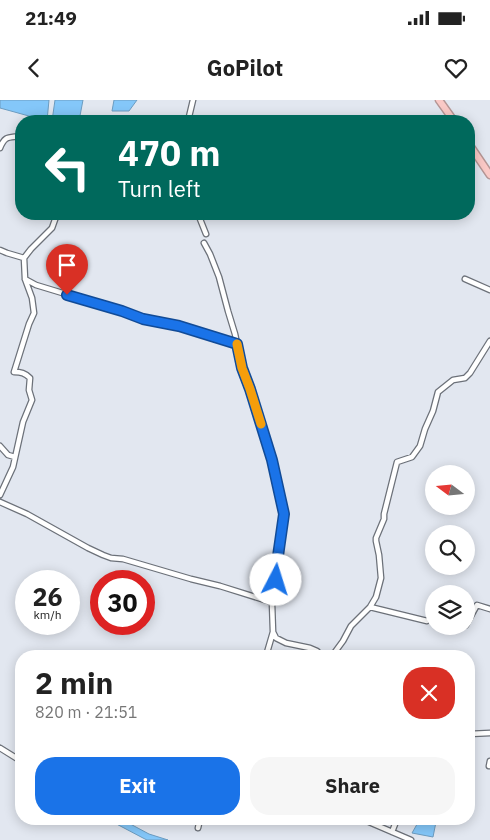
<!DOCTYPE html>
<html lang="en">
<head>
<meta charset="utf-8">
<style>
  :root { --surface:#fff; --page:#f6f6f6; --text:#222; --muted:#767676; --accent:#1a73e8 }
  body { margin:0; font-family:"IBM Plex Sans",sans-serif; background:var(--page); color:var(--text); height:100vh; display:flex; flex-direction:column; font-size:19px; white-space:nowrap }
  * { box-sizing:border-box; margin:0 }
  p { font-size:16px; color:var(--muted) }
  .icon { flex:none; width:28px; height:28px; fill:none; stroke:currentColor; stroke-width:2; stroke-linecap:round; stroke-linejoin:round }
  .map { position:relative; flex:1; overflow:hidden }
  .side { position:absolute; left:15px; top:550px; width:460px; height:175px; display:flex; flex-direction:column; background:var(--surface); border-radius:20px; box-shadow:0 2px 12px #0003 }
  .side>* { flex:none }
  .banner { position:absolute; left:15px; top:15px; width:460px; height:105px; border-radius:20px; box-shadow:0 2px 12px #0003; background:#00695c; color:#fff; overflow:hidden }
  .needle { width:32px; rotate:286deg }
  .controls { position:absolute; left:425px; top:365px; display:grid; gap:10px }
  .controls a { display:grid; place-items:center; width:50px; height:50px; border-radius:50%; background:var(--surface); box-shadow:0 2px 12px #0003; font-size:25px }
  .speed { position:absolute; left:15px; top:470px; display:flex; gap:10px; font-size:25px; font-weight:700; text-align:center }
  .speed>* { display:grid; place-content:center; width:65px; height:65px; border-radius:50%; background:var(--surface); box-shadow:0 2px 12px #0003; line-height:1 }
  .speed small { font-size:12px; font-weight:400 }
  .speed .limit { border:8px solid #d22; background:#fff; color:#111 }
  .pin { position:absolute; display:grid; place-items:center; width:42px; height:42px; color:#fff; margin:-51px -21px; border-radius:50% 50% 50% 0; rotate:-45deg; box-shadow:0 0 5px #0007 }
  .pin .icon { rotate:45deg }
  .me { position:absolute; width:55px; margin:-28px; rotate:5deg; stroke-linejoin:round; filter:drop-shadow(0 0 4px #0008) }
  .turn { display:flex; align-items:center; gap:18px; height:105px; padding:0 20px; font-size:22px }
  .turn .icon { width:65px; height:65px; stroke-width:2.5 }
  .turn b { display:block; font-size:35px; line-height:42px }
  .round { display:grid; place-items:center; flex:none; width:52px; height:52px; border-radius:20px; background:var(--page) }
  .summary { display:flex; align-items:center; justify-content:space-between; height:85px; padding:0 20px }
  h1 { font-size:30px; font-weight:700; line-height:38px }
  .button { display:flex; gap:10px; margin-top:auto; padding:10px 20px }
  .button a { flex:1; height:58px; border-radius:20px; background:var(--accent); color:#fff; font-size:20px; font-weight:700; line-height:58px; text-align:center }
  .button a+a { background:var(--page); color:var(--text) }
  .status { display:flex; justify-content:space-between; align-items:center; height:35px; padding:0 25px; background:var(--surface); direction:ltr }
  .status svg { height:14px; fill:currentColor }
  header { display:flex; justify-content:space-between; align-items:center; height:65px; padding:0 20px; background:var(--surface); font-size:22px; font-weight:700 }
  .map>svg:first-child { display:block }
  .water { fill:#84c7f9; stroke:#6c9cc0 }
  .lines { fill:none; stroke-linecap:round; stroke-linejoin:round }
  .minor-casing { stroke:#6c7179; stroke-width:7 }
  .highway-casing { stroke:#b59695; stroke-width:9 }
  .minor { stroke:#fff; stroke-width:4.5 }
  .highway { stroke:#fac9c6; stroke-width:6 }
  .route-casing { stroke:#114b97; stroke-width:12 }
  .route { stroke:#1a73e8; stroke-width:9 }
  .slow { stroke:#f59e0b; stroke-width:9 }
</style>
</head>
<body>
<div class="status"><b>21:49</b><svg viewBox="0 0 49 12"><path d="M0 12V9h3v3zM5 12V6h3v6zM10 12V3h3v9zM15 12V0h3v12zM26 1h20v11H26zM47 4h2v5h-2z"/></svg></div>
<header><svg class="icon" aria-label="back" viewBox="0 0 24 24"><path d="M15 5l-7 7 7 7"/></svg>GoPilot<svg class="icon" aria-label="heart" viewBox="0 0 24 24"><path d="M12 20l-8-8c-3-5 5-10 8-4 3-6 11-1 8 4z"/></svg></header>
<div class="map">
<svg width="490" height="740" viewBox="0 0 490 740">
  <rect width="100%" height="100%" fill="#e2e7f0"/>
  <path class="water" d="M0,0H49L47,21L0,8Z
    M55,0H83L79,21H52Z
    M114,0H137L129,11H112Z
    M107,719H121L149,734L168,740H147L143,738Z
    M420,719L436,722L433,737L412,733Z"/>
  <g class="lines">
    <defs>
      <path id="minor" d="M188,21L193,0
        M0,48C5,35 9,38 21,36
        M198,114L206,134
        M204,143L210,154L219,177L228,211L235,234L242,267L250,289L272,360L284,414L272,503L273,532L276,538L286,543L310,548L317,551L322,556
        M0,150L7,153L24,158L25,179L32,198L34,213L29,224L14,272C21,272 25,273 30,278L29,290L32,300L23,322L13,367L0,395
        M24,158L31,149L52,128L57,114
        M25,179L36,185L122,211L143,219L179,226L237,244
        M465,179L490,190
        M0,346L8,355L15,357
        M0,402L27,414L88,448L103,455L111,458L123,459L191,479L220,486L268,501L272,503
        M370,507L427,521L431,517L434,518
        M466,525L477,505L490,509
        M266,556L273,532
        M332,556L343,541L351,526L370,507L376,497L381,478L379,455L376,441V438L384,419V414L397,362L412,357L420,346L425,329L433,311L438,292L453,280L465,278L470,273L490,241
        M469,634L490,633
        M0,648L21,661
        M490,661L489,666H490
        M362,719L411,740
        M198,728L200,719
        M392,732L397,719"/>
      <path id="highway" d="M439,0L454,21
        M469,44L490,75"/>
    </defs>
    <use href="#minor" class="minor-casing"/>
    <use href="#highway" class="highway-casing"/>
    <use href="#minor" class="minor"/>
    <use href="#highway" class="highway"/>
  </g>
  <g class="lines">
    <defs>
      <path id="route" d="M67,195L122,211L143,219L179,226L237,244L242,268L250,289L272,360L284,414L278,456L276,480"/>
    </defs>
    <use href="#route" class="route-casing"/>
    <use href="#route" class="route"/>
    <path class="slow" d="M237,244L242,268L250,289L261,324"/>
  </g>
</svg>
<div class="controls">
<a><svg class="needle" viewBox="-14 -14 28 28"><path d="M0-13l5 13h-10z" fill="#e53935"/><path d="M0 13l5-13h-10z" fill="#767676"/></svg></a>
<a><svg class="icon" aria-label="search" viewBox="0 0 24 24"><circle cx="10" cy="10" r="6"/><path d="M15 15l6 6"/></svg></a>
<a><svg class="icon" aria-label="layers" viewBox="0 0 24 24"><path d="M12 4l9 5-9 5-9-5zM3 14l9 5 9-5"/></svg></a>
</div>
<div class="speed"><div>26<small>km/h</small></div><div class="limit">30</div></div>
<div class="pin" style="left:67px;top:195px;background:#d93025"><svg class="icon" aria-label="arrive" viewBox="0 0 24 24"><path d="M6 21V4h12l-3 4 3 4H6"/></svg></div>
<svg class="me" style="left:276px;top:480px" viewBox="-20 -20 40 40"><circle r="19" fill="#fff"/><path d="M0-13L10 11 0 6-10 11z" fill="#1a73e8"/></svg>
<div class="banner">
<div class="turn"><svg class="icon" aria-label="left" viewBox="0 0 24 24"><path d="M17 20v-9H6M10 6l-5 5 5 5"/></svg><div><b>470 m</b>Turn left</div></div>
</div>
<section class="side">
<div class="summary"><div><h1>2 min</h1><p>820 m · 21:51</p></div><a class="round" style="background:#d93025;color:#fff"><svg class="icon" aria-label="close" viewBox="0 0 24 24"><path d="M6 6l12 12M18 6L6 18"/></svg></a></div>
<div class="button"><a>Exit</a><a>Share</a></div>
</section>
</div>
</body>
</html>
